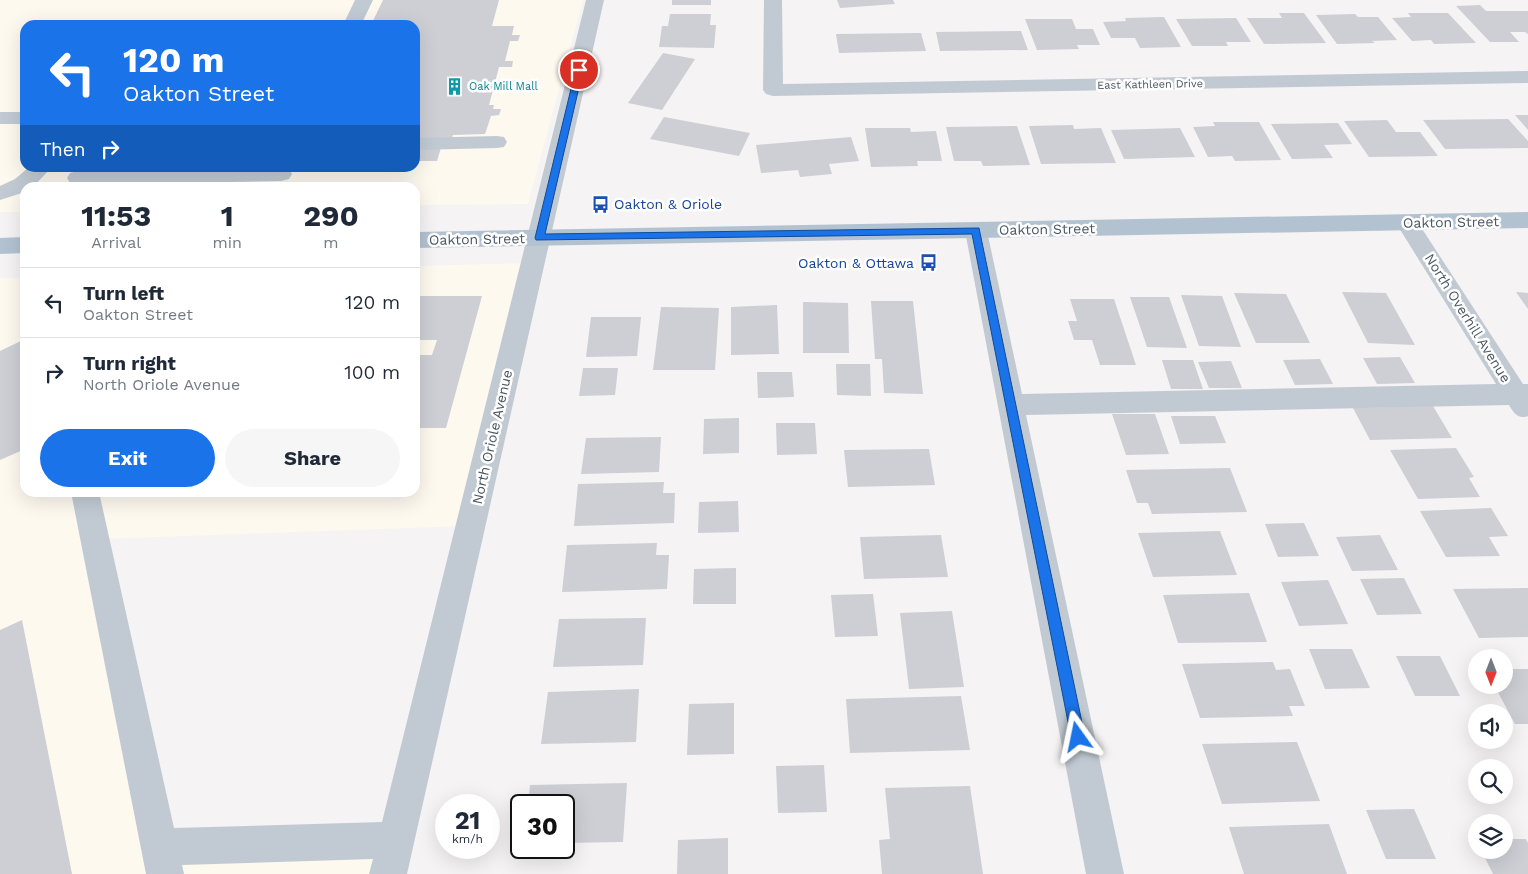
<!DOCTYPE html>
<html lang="en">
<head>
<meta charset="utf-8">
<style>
  :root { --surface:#fff; --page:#f6f6f7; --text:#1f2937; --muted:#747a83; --line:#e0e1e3; --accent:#1a73e8 }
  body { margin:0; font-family:"Work Sans",sans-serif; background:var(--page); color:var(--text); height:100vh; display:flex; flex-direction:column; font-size:19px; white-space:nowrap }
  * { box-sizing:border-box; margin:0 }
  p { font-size:16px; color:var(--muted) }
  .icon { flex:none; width:28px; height:28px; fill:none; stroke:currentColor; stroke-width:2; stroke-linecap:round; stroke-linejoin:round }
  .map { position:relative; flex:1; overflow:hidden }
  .drawer { position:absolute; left:20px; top:182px; width:400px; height:315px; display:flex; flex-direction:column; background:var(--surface); border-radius:15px; box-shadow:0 5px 20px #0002 }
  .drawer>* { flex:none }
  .top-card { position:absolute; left:20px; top:20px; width:400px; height:152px; border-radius:15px; box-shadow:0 5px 20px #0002; background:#1a73e8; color:#fff; overflow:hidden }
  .needle { width:32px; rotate:180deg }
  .tools { position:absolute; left:1468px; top:649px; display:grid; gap:10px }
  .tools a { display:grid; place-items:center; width:45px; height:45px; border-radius:50%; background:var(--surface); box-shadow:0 5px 20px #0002; font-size:25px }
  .speed { position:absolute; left:435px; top:794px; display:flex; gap:10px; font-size:25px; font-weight:700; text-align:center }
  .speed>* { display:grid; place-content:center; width:65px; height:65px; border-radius:50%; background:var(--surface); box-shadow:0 5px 20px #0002; line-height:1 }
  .speed small { font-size:12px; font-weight:400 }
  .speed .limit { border:2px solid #111; border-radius:8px; background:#fff; color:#111 }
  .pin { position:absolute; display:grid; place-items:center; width:42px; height:42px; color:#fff; margin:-21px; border:2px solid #fff; border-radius:50%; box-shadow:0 1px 5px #0007 }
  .me { position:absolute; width:55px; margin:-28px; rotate:348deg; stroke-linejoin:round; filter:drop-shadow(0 0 4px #0008) }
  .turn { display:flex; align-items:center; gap:18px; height:105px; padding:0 20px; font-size:22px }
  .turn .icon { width:65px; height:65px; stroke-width:2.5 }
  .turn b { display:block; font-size:35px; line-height:42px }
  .then { display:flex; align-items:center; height:48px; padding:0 20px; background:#0003; gap:10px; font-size:19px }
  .eta { display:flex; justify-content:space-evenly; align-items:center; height:85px; text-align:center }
  .eta b { font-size:30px; font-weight:700; line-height:35px }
  .button { display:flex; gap:10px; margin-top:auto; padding:10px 20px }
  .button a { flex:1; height:58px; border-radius:30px; background:var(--accent); color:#fff; font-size:20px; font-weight:700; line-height:58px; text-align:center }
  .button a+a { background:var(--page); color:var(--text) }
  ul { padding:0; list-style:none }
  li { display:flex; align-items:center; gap:15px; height:70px; padding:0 20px; border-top:1px solid var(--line) }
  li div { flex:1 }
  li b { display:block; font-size:19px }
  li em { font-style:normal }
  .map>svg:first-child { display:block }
  .commercial { fill:#fdf9ef; fill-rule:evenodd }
  .building { fill:#cdcfd5 }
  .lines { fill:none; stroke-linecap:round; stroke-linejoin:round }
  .minor { fill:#c1cad2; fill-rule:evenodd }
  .major { fill:#b3c2d1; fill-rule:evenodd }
  .route { fill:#1a73e8; stroke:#114b97 }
  .labels { text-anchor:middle; stroke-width:5; stroke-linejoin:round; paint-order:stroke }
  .far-street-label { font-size:11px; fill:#4a5661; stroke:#fff }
  .far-culture-label { font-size:11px; fill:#0d838f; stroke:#fff; text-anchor:start }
  .transit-label { font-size:14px; fill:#164399; stroke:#fff; text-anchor:start }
  .street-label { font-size:14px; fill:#4a5661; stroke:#fff }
</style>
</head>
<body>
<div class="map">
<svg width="1528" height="874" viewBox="0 0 1528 874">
  <rect width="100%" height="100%" fill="#f5f3f3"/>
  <path class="commercial" d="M0,0H583L528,204L415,205V188H25V212H0ZM25,25H415V168H25Z
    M529,263L466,526L102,539L173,832L391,824L382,874H0V278H25V492H415V266Z"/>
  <path class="building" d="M383,0H499L492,26H514L512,35H520L518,41H510L505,61H513L512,67H499L489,105H494L493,109H501L499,115L491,116L485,134L453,135L452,138H444L437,161H415V25H371Z
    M672,0H711V5H672Z
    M837,0H893L895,4L840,8Z
    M1480,5L1486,11H1528V34L1525,32H1510L1519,42H1490L1456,6Z
    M1279,13H1304L1326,43L1264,44L1247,18H1282Z
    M1408,13H1448L1476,43L1434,44L1431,40L1412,41L1392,18L1411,17Z
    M670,14H711L710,25H716L714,48L659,47L662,26H668Z
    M1355,14L1358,17H1378L1397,40L1372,41L1375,43L1337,44L1316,15Z
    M1164,17L1181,47L1140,48L1135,38H1111L1103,22L1126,21L1125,18Z
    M1236,18L1251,42H1226L1228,46H1192L1176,19Z
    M1025,19H1072L1076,29H1093L1100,45H1077L1079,49L1037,50Z
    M1021,31L1028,50L940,51L936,32Z
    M921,33L926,51L839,53L836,34Z
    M663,53L695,59L662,110L628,103Z
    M1515,115H1528V130Z
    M664,117L750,133L739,156L650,139Z
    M1508,119L1528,141V148L1445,149L1423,120Z
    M1387,120L1396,132H1420L1438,156L1369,157L1344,121Z
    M1213,122H1259L1281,160L1235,161L1232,156L1208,157L1193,127L1215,126Z
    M1338,123L1352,144L1324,145L1333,158L1292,159L1271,124Z
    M1073,125L1074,129L1101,128L1116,163L1041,164L1029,126Z
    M1017,126L1030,165L983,166L981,161H954L946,127Z
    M865,128H910L911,132L936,131L942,161H917L918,166L871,167Z
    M1180,128L1195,157L1124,159L1111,130Z
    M851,137L859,161L829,164L832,174L800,177L798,170L761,173L756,145Z
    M1342,292L1386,293L1415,345L1368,343Z
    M1516,292L1528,293V309Z
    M1234,293L1286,294L1310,343H1256Z
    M1181,295L1222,296L1241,347L1199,346Z
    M415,296H482L446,428H415V355H432L437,340H415Z
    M1130,297H1169L1187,348L1147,347Z
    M1070,299H1114L1136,365H1100L1092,340H1074L1068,321H1077Z
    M871,301H913L923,394L884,393L882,359H875Z
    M803,302L848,303L849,353H803Z
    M777,305L779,354L731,355V307Z
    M661,307L719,308L715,370H653Z
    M591,317H641L637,356L586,357Z
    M25,339V449L0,460V351Z
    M1400,357L1415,383L1377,384L1363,358Z
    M1320,359L1333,384L1295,385L1283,360Z
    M1162,360H1193L1203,389H1171Z
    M1231,361L1242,388H1209L1198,362Z
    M836,364H870L871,396L837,395Z
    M583,368H618L615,395L579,396Z
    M757,372H792L794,397L758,398Z
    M1433,406L1452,438L1370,440L1353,408Z
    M1112,414H1155L1169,454L1126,455Z
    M1171,416H1215L1226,443L1180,444Z
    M739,418V453L703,454L704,419Z
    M776,423H815L817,454L777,455Z
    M661,437L659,472L581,474L586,438Z
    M1456,448L1474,477L1469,478L1480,497L1418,499L1390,450Z
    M929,449L935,485L848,487L844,450Z
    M1230,468L1247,512L1152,514L1148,503H1137L1126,470Z
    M664,482L663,493H675L674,523L574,526L578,484Z
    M738,501L739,532L698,533L699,502Z
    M1491,508L1508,536L1489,537L1500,556L1446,557L1420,511Z
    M1304,523L1319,556L1278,557L1265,524Z
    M1220,531L1237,575L1153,577L1138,533Z
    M941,535L948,577L864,579L860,537Z
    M1380,535L1398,570L1352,571L1336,537Z
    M657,543L656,555H669L667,589L562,592L567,545Z
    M736,568V604H693L694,569Z
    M1404,578L1422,614L1377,615L1360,579Z
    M1328,580L1348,624L1299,626L1281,582Z
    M1528,588V637L1479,638L1453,589Z
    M1249,593L1267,642L1178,643L1163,595Z
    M873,594L878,636L835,637L831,595Z
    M952,611L964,687L909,689L900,613Z
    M646,618L643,665L553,667L559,619Z
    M22,620L62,823L72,874H0V630Z
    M1309,649H1352L1370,688L1325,689Z
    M1396,656H1440L1460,696H1415Z
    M1273,662L1276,670L1290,669L1305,706H1289L1293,716L1200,718L1182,664Z
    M1504,669H1528V724H1515L1494,685H1504Z
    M639,689L636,742L541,744L548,692Z
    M961,696L970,750L850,753L846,699Z
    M734,703V754L687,755L689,704Z
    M1297,742L1320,801L1222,804L1202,744Z
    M824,765L827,812L778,813L776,766Z
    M627,783L623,842L564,843V805H528L530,785Z
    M970,786L983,874H882L879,840L890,839L885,788Z
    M1414,809L1436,859H1386L1366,810Z
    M1329,824L1347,874H1244L1229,827Z
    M728,838V874H677L678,840Z
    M1504,839H1526L1528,843V874H1493L1481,850H1504Z"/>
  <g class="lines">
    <path class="minor" d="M355,0H373L361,25H343Z
      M586,0H604L407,874H369L373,859L182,865L184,874H146L71,492H99L174,828L382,822Z
      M764,0H782L783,84L1528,71V83L773,96L766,94L763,90Z
      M0,112H25V124H0Z
      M497,136L504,137L507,142L504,147L497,148L415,150V138Z
      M28,168H51L32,188H25V192L0,200V186L15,179Z
      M282,168L289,169L292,174L289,179L281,181L78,185L70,183L67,178L70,173L78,171Z
      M1407,215L1415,218L1523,384H1528V416C1518,420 1513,412 1509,405L1026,415L1124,874H1086L965,231L968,226L976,223L984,226L987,231L1022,394L1496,384L1396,223L1399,218Z"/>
    <path class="major" d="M1528,212V228L415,248V232Z
      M25,237V253L0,254V238Z"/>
  </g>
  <path class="route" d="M576,68L583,70L545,234L979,228L1085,737L1083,742L1078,744L1073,742L1071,737L972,234L536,240L535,238Z"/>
  <defs>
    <symbol id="building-bare" viewBox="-9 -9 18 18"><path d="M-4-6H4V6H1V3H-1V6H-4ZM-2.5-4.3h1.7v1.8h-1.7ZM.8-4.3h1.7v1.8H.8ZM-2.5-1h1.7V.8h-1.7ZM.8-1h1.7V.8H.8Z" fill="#0f9aa8" stroke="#fff" stroke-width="2.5" paint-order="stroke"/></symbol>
    <symbol id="bus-bare" viewBox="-9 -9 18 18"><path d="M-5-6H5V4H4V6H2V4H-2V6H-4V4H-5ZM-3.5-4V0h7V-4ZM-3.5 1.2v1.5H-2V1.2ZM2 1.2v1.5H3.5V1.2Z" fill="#1a4fb4" stroke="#fff" stroke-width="2.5" paint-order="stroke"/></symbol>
  </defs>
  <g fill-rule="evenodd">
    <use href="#building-bare" x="442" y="74" width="25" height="25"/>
    <use href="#bus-bare" x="588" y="192" width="25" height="25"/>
    <use href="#bus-bare" x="916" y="250" width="25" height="25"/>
  </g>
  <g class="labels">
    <g class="far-street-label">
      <text transform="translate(1150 84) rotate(-1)" y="4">East Kathleen Drive</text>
    </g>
    <g class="far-culture-label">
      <text x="469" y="90">Oak Mill Mall</text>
    </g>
    <g class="transit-label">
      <text x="614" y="209">Oakton &amp; Oriole</text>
      <text x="914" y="268" text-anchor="end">Oakton &amp; Ottawa</text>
    </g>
    <g class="street-label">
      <text transform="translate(1451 222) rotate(-1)" y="5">Oakton Street</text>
      <text transform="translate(1047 229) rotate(-1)" y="5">Oakton Street</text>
      <text transform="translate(477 239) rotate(-1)" y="5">Oakton Street</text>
      <text transform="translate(1468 318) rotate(58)" y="5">North Overhill Avenue</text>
      <text transform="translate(492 437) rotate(-77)" y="5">North Oriole Avenue</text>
    </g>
  </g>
</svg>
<div class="tools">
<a><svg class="needle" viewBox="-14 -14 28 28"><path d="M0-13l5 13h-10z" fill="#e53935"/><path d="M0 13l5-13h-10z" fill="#747a83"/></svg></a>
<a><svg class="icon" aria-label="sound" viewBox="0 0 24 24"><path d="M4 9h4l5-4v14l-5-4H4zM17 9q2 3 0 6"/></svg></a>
<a><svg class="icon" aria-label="search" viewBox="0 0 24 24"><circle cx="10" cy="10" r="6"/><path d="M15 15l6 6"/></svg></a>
<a><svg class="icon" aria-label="layers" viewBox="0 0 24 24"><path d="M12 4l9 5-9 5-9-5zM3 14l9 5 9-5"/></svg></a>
</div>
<div class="speed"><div>21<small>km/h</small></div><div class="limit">30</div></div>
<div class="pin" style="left:579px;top:70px;background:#d93025"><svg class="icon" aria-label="arrive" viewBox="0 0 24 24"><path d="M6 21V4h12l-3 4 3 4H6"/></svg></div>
<svg class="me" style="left:1078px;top:737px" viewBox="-20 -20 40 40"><path d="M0-17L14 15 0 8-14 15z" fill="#1a73e8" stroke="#fff" stroke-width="4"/></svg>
<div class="top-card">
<div class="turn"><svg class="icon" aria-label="left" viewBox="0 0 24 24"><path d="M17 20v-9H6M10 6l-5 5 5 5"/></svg><div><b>120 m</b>Oakton Street</div></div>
<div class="then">Then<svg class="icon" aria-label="right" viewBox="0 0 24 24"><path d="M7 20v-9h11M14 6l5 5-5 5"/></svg></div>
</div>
<section class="drawer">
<div class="eta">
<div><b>11:53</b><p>Arrival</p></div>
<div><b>1</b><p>min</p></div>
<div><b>290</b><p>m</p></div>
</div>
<ul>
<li><svg class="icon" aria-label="left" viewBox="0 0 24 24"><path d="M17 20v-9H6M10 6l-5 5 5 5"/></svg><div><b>Turn left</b><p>Oakton Street</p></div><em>120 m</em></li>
<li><svg class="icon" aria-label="right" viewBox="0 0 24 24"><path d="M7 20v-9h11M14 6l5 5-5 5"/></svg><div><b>Turn right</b><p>North Oriole Avenue</p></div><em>100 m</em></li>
</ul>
<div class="button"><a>Exit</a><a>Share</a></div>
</section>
</div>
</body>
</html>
